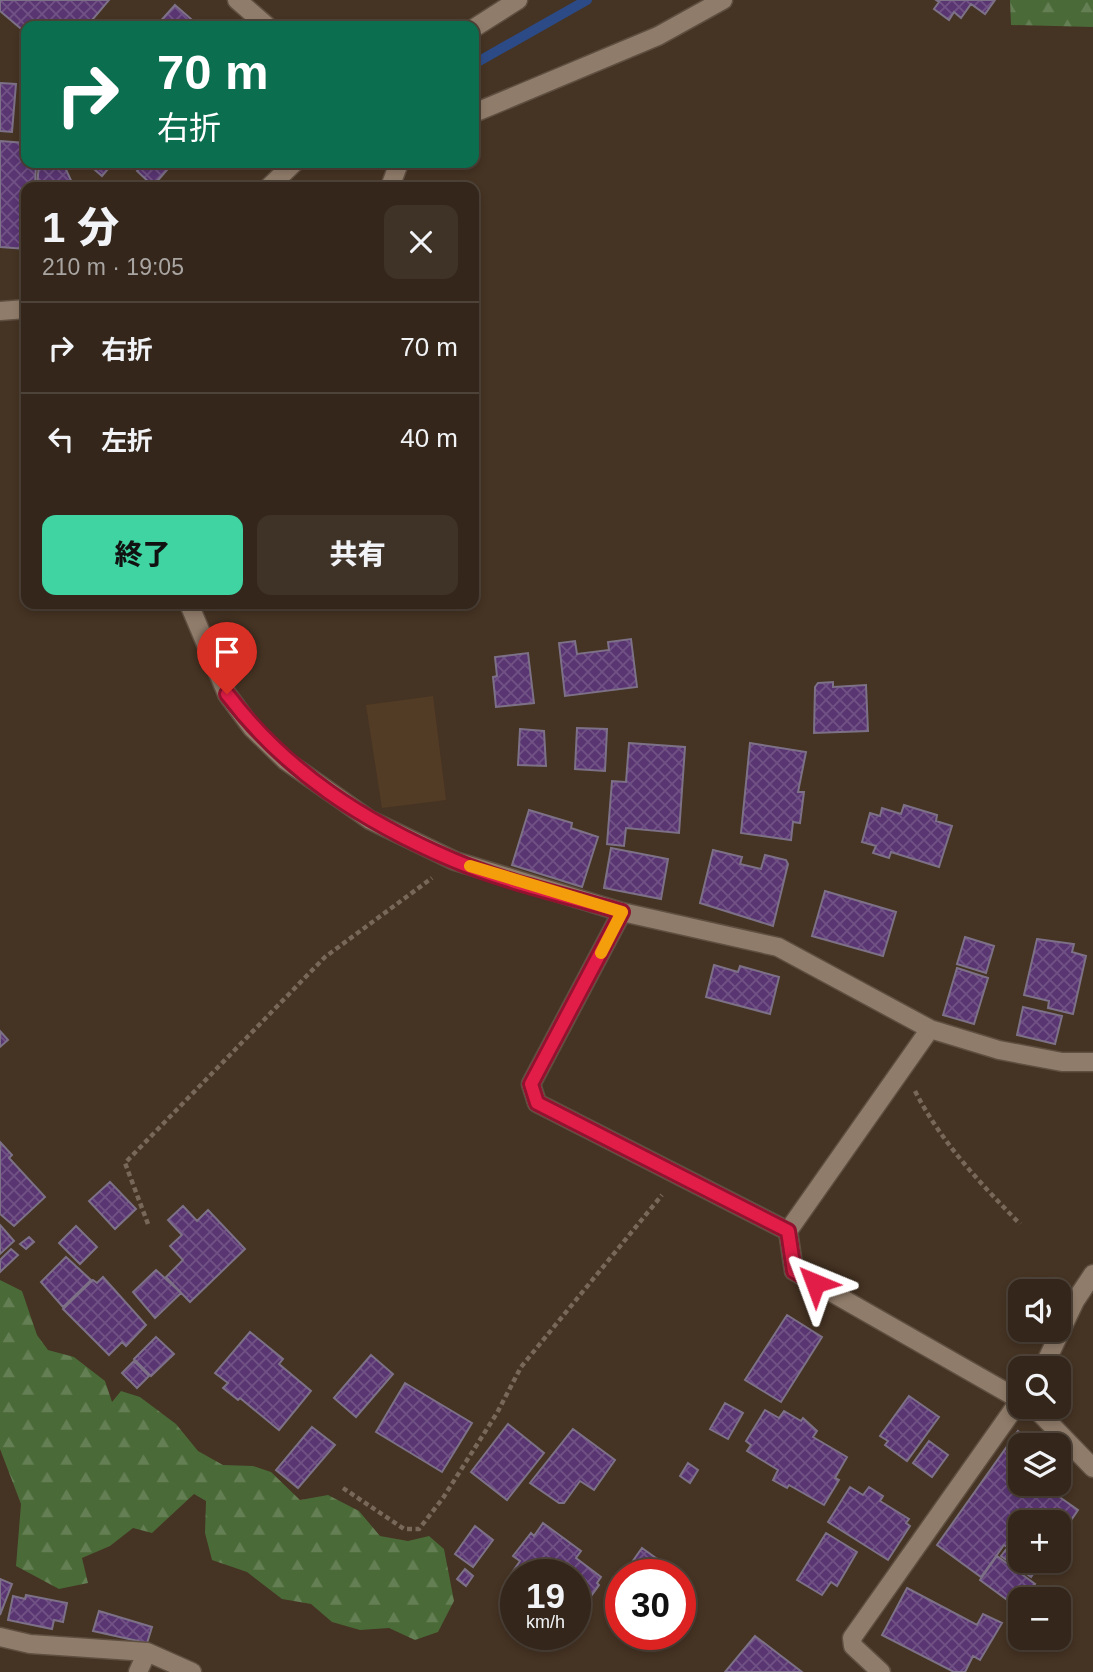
<!DOCTYPE html>
<html lang="ja">
<head>
<meta charset="utf-8">
<style>
  :root { --surface:#34261a; --page:#3f3227; --text:#f1f3f6; --muted:#a9a5a2; --line:#4e4339; --accent:#3fd4a2 }
  body { margin:0; font-family:Arial,"Noto Sans JP",sans-serif; background:var(--page); color:var(--text); height:100vh; display:flex; flex-direction:column; font-size:26px; white-space:nowrap }
  * { box-sizing:border-box; margin:0 }
  p { font-size:23px; color:var(--muted) }
  .icon { flex:none; width:38px; height:38px; fill:none; stroke:currentColor; stroke-width:2; stroke-linecap:round; stroke-linejoin:round }
  .map { position:relative; flex:1; overflow:hidden }
  .sheet { position:absolute; left:21px; top:182px; width:458px; height:427px; display:flex; flex-direction:column; background:var(--surface); border-radius:14px; box-shadow:0 4px 10px #0003,0 0 0 2px var(--line) }
  .sheet>* { flex:none }
  .guide { position:absolute; left:21px; top:21px; width:458px; height:147px; border-radius:14px; box-shadow:0 4px 10px #0003,0 0 0 2px var(--line); background:#0b6e4f; color:#fff; overflow:hidden }
  .controls { position:absolute; left:1008px; top:1279px; display:grid; gap:14px }
  .controls a { display:grid; place-items:center; width:63px; height:63px; border-radius:14px; background:var(--surface); box-shadow:0 4px 10px #0003,0 0 0 2px var(--line); font-size:35px }
  .speed { position:absolute; left:500px; top:1559px; display:flex; gap:14px; font-size:35px; font-weight:700; text-align:center }
  .speed>* { display:grid; place-content:center; width:91px; height:91px; border-radius:50%; background:var(--surface); box-shadow:0 4px 10px #0003,0 0 0 2px var(--line); line-height:1 }
  .speed small { font-size:18px; font-weight:400 }
  .speed .limit { border:10px solid #d22; background:#fff; color:#111 }
  .pin { position:absolute; display:grid; place-items:center; width:60px; height:60px; color:#fff; margin:-72px -30px; border-radius:50% 50% 50% 0; rotate:-45deg; box-shadow:0 0 7px #0007 }
  .pin .icon { rotate:45deg }
  .me { position:absolute; width:77px; margin:-38px; rotate:316deg; stroke-linejoin:round; filter:drop-shadow(0 0 5px #0008) }
  .turn { display:flex; align-items:center; gap:24px; height:147px; padding:0 21px; font-size:32px }
  .turn .icon { width:91px; height:91px; stroke-width:2.5 }
  .turn b { display:block; font-size:49px; line-height:60px }
  .round { display:grid; place-items:center; flex:none; width:74px; height:74px; border-radius:14px; background:var(--page) }
  .headline { display:flex; align-items:center; justify-content:space-between; height:119px; padding:0 21px }
  h1 { font-size:42px; font-weight:800; line-height:52px }
  .action { display:flex; gap:14px; margin-top:auto; padding:14px 21px }
  .action a { flex:1; height:80px; border-radius:14px; background:var(--accent); color:#111; font-size:28px; font-weight:800; line-height:80px; text-align:center }
  .action a+a { background:var(--page); color:var(--text) }
  ul { padding:0; list-style:none }
  li { display:flex; align-items:center; gap:21px; height:91px; padding:0 21px; border-top:2px solid var(--line) }
  li div { flex:1 }
  li b { display:block; font-size:26px }
  li em { font-style:normal }
  .map>svg:first-child { display:block }
  .built { fill:#533c26 }
  .forest { fill:url(#forest-firs) }
  .lines { fill:none; stroke-linecap:round; stroke-linejoin:round }
  .stream { stroke:#2c4b86; stroke-width:10 }
  .building { fill:url(#building-cross-hatch); stroke:#7d7187; stroke-width:2 }
  .street-casing { stroke:#5e4f41; stroke-width:21 }
  .secondary-casing { stroke:#5e4f41; stroke-width:21 }
  .path { stroke:#77685a; stroke-width:4.5; stroke-dasharray:5 3.5; stroke-linecap:butt }
  .street { stroke:#907c6a; stroke-width:18 }
  .secondary { stroke:#907c6a; stroke-width:18 }
  .route-casing { stroke:#92132f; stroke-width:18 }
  .route { stroke:#e11d48; stroke-width:12 }
  .slow { stroke:#f59e0b; stroke-width:12 }
</style>
</head>
<body>
<div class="map">
<svg width="1093" height="1672" viewBox="0 0 1093 1672">
  <defs>
    <pattern id="forest-firs" width="22" height="20" patternUnits="userSpaceOnUse" patternTransform="scale(1.75)"><rect width="22" height="20" fill="#4a6a38"/><path d="M5 1l3.5 6h-7zM16 11l3.5 6h-7z" fill="#647f54"/></pattern>
    <pattern id="building-cross-hatch" width="8" height="8" patternUnits="userSpaceOnUse" patternTransform="scale(1.75)"><rect width="8" height="8" fill="#593572"/><path d="M0 0l8 8M0 8l8-8" fill="none" stroke="#715285"/></pattern>
  </defs>
  <rect width="100%" height="100%" fill="#453323"/>
  <path class="built" d="M433,696L446,800L382,808L366,705Z"/>
  <path class="forest" d="M1010,0H1093V27L1011,25Z
    M0,1280L22,1291L37,1335L48,1350L74,1357L105,1381L112,1402L121,1391L140,1397L176,1424L198,1451L223,1465L253,1466L271,1472L300,1500L328,1495L359,1511L380,1536L408,1541L429,1536L444,1549L454,1601L438,1632L415,1640L389,1628L360,1630L332,1622L311,1604L282,1599L247,1572L212,1560L205,1533L206,1501L194,1494L152,1533L133,1528L110,1546L82,1558L88,1583L59,1589L16,1566L21,1504L0,1449Z"/>
  <g class="lines">
    <path class="stream" d="M474,64L587,0"/>
  </g>
  <path class="building" d="M0,0H109L87,26H26V33L0,11Z
    M936,0H995L985,14L971,4L961,18L954,12L949,20L934,9L939,2Z
    M175,5L199,26H156Z
    M0,83L16,84L12,132L0,131Z
    M0,141L26,143V163H36L35,187H26V249L0,247Z
    M39,163H63L74,187H37Z
    M87,163H113L102,176Z
    M144,163H173L153,186L137,171Z
    M631,639L637,687L565,696L559,643L575,641L577,654L609,650L608,642Z
    M528,653L534,703L496,707L493,677L497,676L495,657Z
    M833,682V687L866,685L868,731L814,733L815,687L818,683Z
    M577,728L607,729L605,771L575,769Z
    M520,729L544,731L546,766L518,765Z
    M629,743L685,747L679,833L626,828L624,846L607,844L612,781L626,782Z
    M750,743L806,752L798,792H804L800,823L793,822L791,840L741,833Z
    M904,805L937,815L936,821L952,826L939,867L891,852L889,858L873,853L876,846L862,842L870,813L880,816L882,808L901,814Z
    M529,810L572,823L571,828L598,837L582,887L512,865Z
    M611,848L668,859L661,899L604,888Z
    M713,850L742,857L740,864L761,869L765,855L786,860L788,864L773,926L700,903Z
    M825,891L896,912L883,956L812,936Z
    M965,937L994,946L986,973L957,964Z
    M1037,939L1074,944L1072,952L1086,956L1073,1014L1048,1008L1049,1001L1024,995Z
    M714,965L738,972L740,966L779,977L770,1014L706,997Z
    M957,968L988,978L974,1024L943,1015Z
    M1023,1007L1062,1016L1055,1044L1017,1035Z
    M0,1031L8,1040L0,1047Z
    M0,1142L12,1155L9,1158L45,1197L14,1226L0,1214Z
    M110,1182L136,1209L115,1229L89,1201Z
    M183,1206L197,1221L208,1210L245,1249L190,1302L166,1277L183,1260L170,1246L182,1235L168,1220Z
    M0,1225L14,1241L0,1254Z
    M76,1226L97,1247L80,1264L59,1243Z
    M29,1237L34,1242L26,1249L20,1244Z
    M11,1249L18,1255L0,1272V1260Z
    M66,1257L91,1280L63,1307L41,1282Z
    M156,1270L181,1293L155,1318L133,1292Z
    M103,1277L146,1325L126,1346L122,1342L109,1355L63,1309L93,1280L97,1283Z
    M787,1315L822,1337L781,1402L745,1380Z
    M250,1332L283,1359L279,1364L311,1391L279,1430L240,1398L238,1400L223,1388L228,1383L215,1373Z
    M156,1337L174,1354L151,1376L134,1359Z
    M371,1355L393,1374L356,1417L334,1398Z
    M134,1361L149,1376L137,1388L122,1373Z
    M405,1383L472,1423L442,1472L376,1432Z
    M909,1396L939,1417L907,1461L885,1445L888,1441L880,1436Z
    M725,1403L743,1413L728,1439L710,1429Z
    M765,1410L779,1418L784,1411L801,1421L803,1418L817,1431L813,1437L847,1457L835,1478L839,1480L824,1505L789,1485L787,1488L773,1480L778,1470L747,1451L751,1445L746,1441Z
    M508,1424L544,1453L507,1500L471,1472Z
    M312,1427L335,1445L298,1488L276,1470Z
    M573,1429L615,1460L594,1490L580,1481L564,1503H559L530,1483Z
    M1018,1431L1039,1446H1020V1484H1056L1051,1491L1078,1510L1059,1538V1522H1020V1561H1042L1031,1577L1001,1556L1008,1547L1004,1545L981,1577L937,1545Z
    M929,1441L948,1455L932,1477L913,1463Z
    M1059,1460L1069,1467L1059,1480Z
    M688,1463L698,1470L690,1483L680,1476Z
    M850,1487L863,1495L869,1487L883,1496L880,1501L909,1519L906,1523L910,1526L888,1560L828,1522Z
    M543,1523L581,1551L576,1558L601,1577L597,1583L599,1585L576,1617V1575H516V1578L511,1574L520,1561L513,1556L531,1533L534,1536Z
    M475,1526L493,1540L473,1567L455,1554Z
    M826,1533L857,1552L837,1586L831,1582L822,1595L797,1580Z
    M642,1548L667,1566L661,1575H623Z
    M997,1556L1035,1584L1017,1607L980,1580Z
    M465,1569L473,1576L466,1586L457,1579Z
    M0,1579L12,1584L0,1615Z
    M907,1588L977,1625L983,1614L1002,1623L980,1660L973,1656L965,1672H954L882,1635Z
    M26,1595L67,1603L63,1622L54,1620L52,1629L8,1620L13,1596L25,1599Z
    M99,1611L152,1627L147,1643L93,1631Z
    M755,1636L802,1672H725Z"/>
  <g class="lines">
    <defs>
      <path id="street" d="M390,187L399,163
        M189,604L227,694L252,728L286,761L370,820L455,861L622,912L778,947L930,1029L999,1050L1062,1062H1093
        M622,912L531,1084L537,1103L788,1231
        M930,1029L788,1231L794,1271L1020,1400
        M1043,1368L1075,1301L1093,1274
        M1034,1407L1093,1468
        M0,1637L30,1644L147,1652L192,1672
        M138,1672L147,1652
        M881,1672L853,1646L852,1638L1020,1400"/>
      <path id="secondary" d="M237,0L267,26
        M474,28L518,0
        M474,113L658,36L723,0
        M269,187L294,163
        M0,311L26,309"/>
    </defs>
    <use href="#street" class="street-casing"/>
    <use href="#secondary" class="secondary-casing"/>
    <path class="path" d="M915,1091C941,1142 980,1183 1020,1224
      M148,1224L125,1163L325,957L432,878
      M343,1488L404,1529H419L443,1498L497,1413L521,1367L662,1195"/>
    <use href="#street" class="street"/>
    <use href="#secondary" class="secondary"/>
  </g>
  <g class="lines">
    <defs>
      <path id="route" d="M227,694C286,772 364,822 453,860C505,882 568,896 622,912L531,1084L537,1103L788,1231L794,1271L815,1283"/>
    </defs>
    <use href="#route" class="route-casing"/>
    <use href="#route" class="route"/>
    <path class="slow" d="M470,866L622,912L601,953"/>
  </g>
</svg>
<div class="controls">
<a><svg class="icon" aria-label="sound" viewBox="0 0 24 24"><path d="M4 9h4l5-4v14l-5-4H4zM17 9q2 3 0 6"/></svg></a>
<a><svg class="icon" aria-label="search" viewBox="0 0 24 24"><circle cx="10" cy="10" r="6"/><path d="M15 15l6 6"/></svg></a>
<a><svg class="icon" aria-label="layers" viewBox="0 0 24 24"><path d="M12 4l9 5-9 5-9-5zM3 14l9 5 9-5"/></svg></a>
<a>+</a>
<a>−</a>
</div>
<div class="speed"><div>19<small>km/h</small></div><div class="limit">30</div></div>
<div class="pin" style="left:227px;top:694px;background:#d93025"><svg class="icon" aria-label="arrive" viewBox="0 0 24 24"><path d="M6 21V4h12l-3 4 3 4H6"/></svg></div>
<svg class="me" style="left:815px;top:1283px" viewBox="-20 -20 40 40"><path d="M0-17L14 15 0 8-14 15z" fill="#e11d48" stroke="#fff" stroke-width="4"/></svg>
<div class="guide">
<div class="turn"><svg class="icon" aria-label="right" viewBox="0 0 24 24"><path d="M7 20v-9h11M14 6l5 5-5 5"/></svg><div><b>70 m</b>右折</div></div>
</div>
<section class="sheet">
<div class="headline"><div><h1>1 分</h1><p>210 m · 19:05</p></div><a class="round"><svg class="icon" aria-label="close" viewBox="0 0 24 24"><path d="M6 6l12 12M18 6L6 18"/></svg></a></div>
<ul>
<li><svg class="icon" aria-label="right" viewBox="0 0 24 24"><path d="M7 20v-9h11M14 6l5 5-5 5"/></svg><div><b>右折</b></div><em>70 m</em></li>
<li><svg class="icon" aria-label="left" viewBox="0 0 24 24"><path d="M17 20v-9H6M10 6l-5 5 5 5"/></svg><div><b>左折</b></div><em>40 m</em></li>
</ul>
<div class="action"><a>終了</a><a>共有</a></div>
</section>
</div>
</body>
</html>
